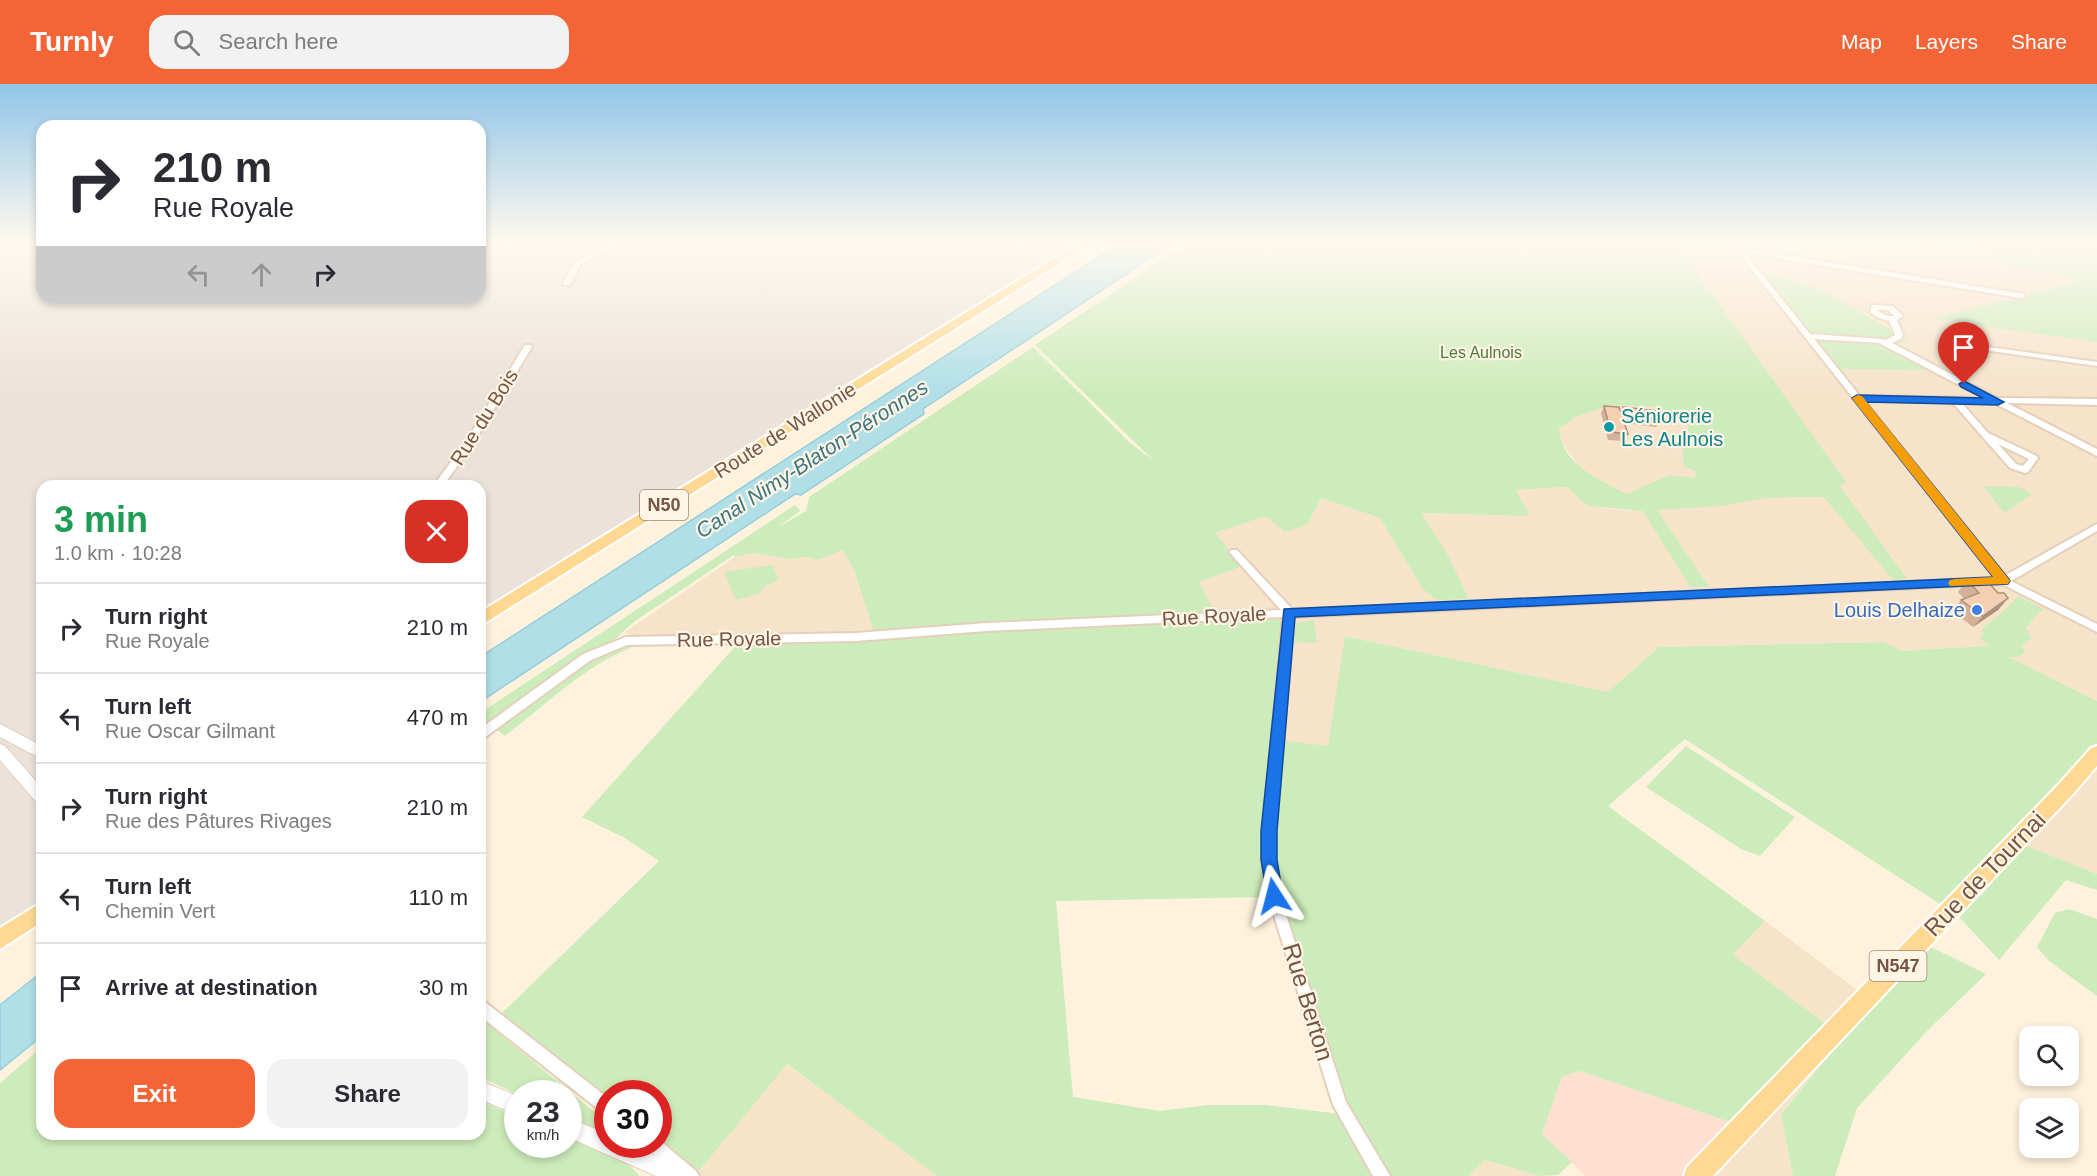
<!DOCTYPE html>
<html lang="en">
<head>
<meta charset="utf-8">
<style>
  :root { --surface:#fff; --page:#f2f2f3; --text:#2b2b33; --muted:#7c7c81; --line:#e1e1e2; --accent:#f36537 }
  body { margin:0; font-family:Arial,sans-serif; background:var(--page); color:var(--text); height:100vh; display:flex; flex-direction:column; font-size:22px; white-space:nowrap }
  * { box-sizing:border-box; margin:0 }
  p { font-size:20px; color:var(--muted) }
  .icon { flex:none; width:33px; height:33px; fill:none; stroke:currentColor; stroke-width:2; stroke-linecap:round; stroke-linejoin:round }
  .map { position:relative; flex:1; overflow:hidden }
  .sheet { position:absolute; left:36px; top:396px; width:450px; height:660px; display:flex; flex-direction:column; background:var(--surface); border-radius:18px; box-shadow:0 3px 9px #0003 }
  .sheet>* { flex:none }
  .banner { position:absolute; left:36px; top:36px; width:450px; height:183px; border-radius:18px; box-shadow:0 3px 9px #0003; background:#fff; color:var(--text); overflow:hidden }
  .fabs { position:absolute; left:2019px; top:942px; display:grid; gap:12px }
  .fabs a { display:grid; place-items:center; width:60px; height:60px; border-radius:12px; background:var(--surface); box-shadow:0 3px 9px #0003; font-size:30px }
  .speed { position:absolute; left:504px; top:996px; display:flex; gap:12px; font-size:30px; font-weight:700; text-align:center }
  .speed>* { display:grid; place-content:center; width:78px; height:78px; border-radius:50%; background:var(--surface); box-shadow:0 3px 9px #0003; line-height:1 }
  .speed small { font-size:15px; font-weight:400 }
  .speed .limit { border:9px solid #d22; background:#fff; color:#111 }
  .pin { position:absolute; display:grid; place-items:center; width:51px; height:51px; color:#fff; margin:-62px -26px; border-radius:50% 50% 50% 0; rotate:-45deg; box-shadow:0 0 6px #0007 }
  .pin .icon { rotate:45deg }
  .me { position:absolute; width:66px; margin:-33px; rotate:351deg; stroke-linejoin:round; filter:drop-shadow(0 0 4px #0008) }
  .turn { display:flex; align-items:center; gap:21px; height:126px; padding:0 18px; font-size:27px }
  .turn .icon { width:78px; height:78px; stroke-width:2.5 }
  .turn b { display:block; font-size:42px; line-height:51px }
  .lanes { display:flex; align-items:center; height:57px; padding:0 18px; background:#0003; justify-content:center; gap:30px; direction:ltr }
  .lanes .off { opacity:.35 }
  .round { display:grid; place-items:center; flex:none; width:63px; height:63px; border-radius:18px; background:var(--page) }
  .headline { display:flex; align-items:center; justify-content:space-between; height:102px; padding:0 18px }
  h1 { font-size:36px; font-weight:600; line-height:45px; color:#1e9e55 }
  .cta { display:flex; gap:12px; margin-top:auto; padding:12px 18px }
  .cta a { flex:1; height:69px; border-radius:18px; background:var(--accent); color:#fff; font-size:24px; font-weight:600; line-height:69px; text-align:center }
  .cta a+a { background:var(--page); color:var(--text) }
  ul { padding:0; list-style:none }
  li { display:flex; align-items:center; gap:18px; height:90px; padding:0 18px; border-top:2px solid var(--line) }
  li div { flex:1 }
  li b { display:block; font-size:22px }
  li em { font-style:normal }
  header { display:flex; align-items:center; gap:36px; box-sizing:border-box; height:84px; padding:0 30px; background:var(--accent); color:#fff }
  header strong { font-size:28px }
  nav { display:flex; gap:33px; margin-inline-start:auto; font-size:21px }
  .search { width:420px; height:54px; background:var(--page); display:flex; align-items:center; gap:15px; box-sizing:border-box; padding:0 21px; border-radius:18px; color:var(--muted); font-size:22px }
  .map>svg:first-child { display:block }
  .residential { fill:#f6e3ca }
  .commercial { fill:#ffdfd0 }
  .industrial { fill:#ebe2da }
  .green { fill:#cdecbb; fill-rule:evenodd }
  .water { fill:#b0dfe8; stroke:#96cedb; stroke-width:1.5 }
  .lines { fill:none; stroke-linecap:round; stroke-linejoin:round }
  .minor-casing { stroke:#e4cfbb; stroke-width:4 }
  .tertiary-casing { stroke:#e4cfbb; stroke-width:2 }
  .primary-casing { stroke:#fff; stroke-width:4 }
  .minor { fill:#fff; fill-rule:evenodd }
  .tertiary { fill:#fff; fill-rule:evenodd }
  .primary { fill:#ffd993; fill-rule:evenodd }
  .wall { fill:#d3b299 }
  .shaded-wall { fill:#ac917d }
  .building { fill:#f5cfb2; stroke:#ac917d; stroke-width:1.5 }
  .route { fill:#1a73e8; stroke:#114b97; stroke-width:1.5 }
  .slow { fill:#f59e0b }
  .culture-dot { fill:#0f9aa8; stroke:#fff5e5; stroke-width:2 }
  .shop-dot { fill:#3f7fe0; stroke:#fff5e5; stroke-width:2 }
  .labels { text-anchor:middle; stroke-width:4.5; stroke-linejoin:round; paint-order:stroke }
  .far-park-label { font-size:16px; fill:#4c7c3b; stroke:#fff5e5 }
  .shield { fill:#fff5e5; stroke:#9e8674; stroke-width:1.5 }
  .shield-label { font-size:18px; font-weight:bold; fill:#755644 }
  .culture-label { font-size:20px; fill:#0d838f; stroke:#fff5e5; text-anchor:start }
  .street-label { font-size:20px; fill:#755644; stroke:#fff5e5 }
  .shop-label { font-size:20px; fill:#366cbe; stroke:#fff5e5; text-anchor:end }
  .water-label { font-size:21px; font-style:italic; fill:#3a7583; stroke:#fff5e5 }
  .near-street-label { font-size:24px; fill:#755644; stroke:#fff5e5 }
</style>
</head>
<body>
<header>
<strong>Turnly</strong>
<div class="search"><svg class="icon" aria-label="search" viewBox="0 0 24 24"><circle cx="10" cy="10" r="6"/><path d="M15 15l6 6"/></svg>Search here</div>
<nav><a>Map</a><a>Layers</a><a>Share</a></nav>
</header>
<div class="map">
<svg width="2097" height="1092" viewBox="0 0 2097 1092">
  <rect width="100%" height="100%" fill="#fef2dc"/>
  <path class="residential" d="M1674,157H2097V617L1985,562L1901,567L1884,558L1659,563L1608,608L1346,552L1328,663L1279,656L1198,498L1243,482L1214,449L1265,432L1308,440L1321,414L1380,434L1423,505L1468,515L1448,471L1420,429L1525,432L1529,428L1514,406L1568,403L1580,416L1589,422L1633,427L1627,410L1583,387L1560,357L1559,345L1575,333L1612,321L1658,323L1689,343L1682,362L1721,421L1766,414L1824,413L1845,398Z
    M843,466L854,486L874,549L632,554L625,548L735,473L753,469L789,475L807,473L818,476Z
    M2097,660V790L2025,763L1830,970L1781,1029L1793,1092H1696Z
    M1765,837L1861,909L1830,943L1733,871Z
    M786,980L900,1063L937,1092H695Z
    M1485,1076L1540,1092H1469Z"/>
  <path class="commercial" d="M1579,987L1736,1040L1684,1092H1586L1542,1050L1562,993Z"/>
  <path class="industrial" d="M0,157H42V213H480V157H1083L480,528V402H42V819L0,848Z"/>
  <path class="green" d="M1190,157H1674L1846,398L1840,402L1907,495L1893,496L1824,413L1766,414L1721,422L1657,426L1709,503H1690L1643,427L1589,422L1580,416L1568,403L1515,406L1529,429L1525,432L1421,429L1448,471L1469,515L1437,516L1423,505L1380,434L1321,414L1308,440L1285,448L1265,432L1215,449L1243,482L1199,498L1215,530L874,549L854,486L843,466L818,476L807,473L789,475L753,469L735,473L734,471L635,537L605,564L480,651V629L795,421L800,427L777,444L806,427L809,413L1033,263L1130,359L1153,376L1035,261ZM1612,321L1658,323L1689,343L1682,362L1684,382L1696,387L1695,394L1670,391L1627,410C1600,396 1561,380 1559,345L1575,333Z
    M1981,157H2097V258L1933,235L2076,198L2062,190L1988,179Z
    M1763,191C1810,192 1866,233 1908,256L1890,263L1928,283L1923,286L1838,285Z
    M1983,402L2019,403L2032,410L2006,428L2002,426Z
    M772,481L779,496L765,502L761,509L736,516L724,488Z
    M2018,512L2046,526L2040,527L2026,544L2031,554L2022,562L2025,568L2018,573H2008L2097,617V660L1946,824L1685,655L1608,722L1765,837L1733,871L1830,943L1736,1040L1579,987L1562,993L1542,1050L1572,1078L1558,1091L1540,1092L1485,1076L1469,1092H1386L1347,1024L1278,811L1272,762L1279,656L1328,662L1345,552L1608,608L1659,563L1884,558L1901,567L1985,562L1991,564L1980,554L1983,550L1982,545L2008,523Z
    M1284,531L1263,757V778L1269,813L1056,817L1073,1013L1160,1027L1209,1021H1265L1340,1030L1377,1092H937L787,980L699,1087L659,1056L658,1010H608L607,1015L501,930L659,777L623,753L582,733L741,556Z
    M1314,536L1317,559L1294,558L1295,539Z
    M631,560V564C584,582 544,622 505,652L494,644C536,613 579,573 631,560Z
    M1686,662L1795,733L1760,772L1741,765L1646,703Z
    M2026,762L2097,790V806L2066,796L1999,876L1959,833Z
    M2069,825L2097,835V912L2049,877L2037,863L2055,829Z
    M1931,863L1986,890L1928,946L1857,1024L1835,1092H1793L1781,1030L1830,970Z
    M480,934L607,1038V1051L569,1033L568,1010H517L480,993Z
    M42,963V1050H480V1016L517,1033L518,1060H568L569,1054C588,1063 629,1074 639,1092H0V999Z"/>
  <path class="water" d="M1123,157H1176L923,325L924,330L801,411L795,410L480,618V573Z
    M42,888V952L0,986V921Z"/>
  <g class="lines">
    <defs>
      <path id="minor" d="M618,157H627L581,180L570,201H564L563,199L575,177Z
        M1729,157H1736L1741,164L2024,210V214H2021L1745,169L1810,250L1881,255L1886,256L1895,251L1889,237L1877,233L1870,228L1872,221L1893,222L1903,232L1897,236L1903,251L1901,255L1892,259L1997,314L2097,315V321L2007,319L2097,365V372L1994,319L1961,318L1988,349L2037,372L2038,374L2028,388L2025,389L2010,384L1952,318L1864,317L2004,492L2097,440V447L2011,497L2097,540V548L2002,500L1294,533L1275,747V776L1280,812L1346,1018L1390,1092H1373L1333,1021L1268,812L1263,776V747L1283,533L987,547L856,557L627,561L591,576L484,654L480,655V645L583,570L626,553L856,549L987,539L1281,526L1231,470L1229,468L1231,466H1237L1293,526L1995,494ZM1878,225L1888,226L1894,232H1887L1878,227ZM1814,255L1879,259L1984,314L1860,312ZM1998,360L2029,375L2023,382L2016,380Z
        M1909,157L1937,159L1944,157L1941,162L1939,163Z
        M1945,257L2097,278V282L1948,261L1944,259Z
        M525,261H531L532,263L471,363L443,402H433L463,362Z
        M480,916L485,918L608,1014V1031L603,1029L480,932Z
        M658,1055L696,1087L699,1092H679L648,1065L646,1060H658Z"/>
      <path id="tertiary" d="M0,640L42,662V675L0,653Z
        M0,660L5,662L42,704V721L37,719L0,676Z
        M480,997L518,1012V1031L480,1015Z
        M568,1034L608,1050V1060H632L685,1085L688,1092H656L568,1053Z"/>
      <path id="primary" d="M1082,157H1095L480,542V528Z
        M2097,662V682L2073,710L1713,1092H1684L1687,1083L2059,700L2091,664Z
        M42,818V838L0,865V844Z"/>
    </defs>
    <use href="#minor" class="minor-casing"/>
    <use href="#tertiary" class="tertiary-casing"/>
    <use href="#primary" class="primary-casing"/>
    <use href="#minor" class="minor"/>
    <use href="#tertiary" class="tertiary"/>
    <use href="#primary" class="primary"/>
  </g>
  <path class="wall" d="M1604,322L1621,328L1623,323L1660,335L1656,343L1625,339L1628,350L1625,357L1608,356L1601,329Z
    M1967,496L2008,514L1998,526L1973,543L1952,527L1961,516L1964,515L1958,508Z"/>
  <path class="shaded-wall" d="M2008,514L1998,526L1973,543L1983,532Z"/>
  <path class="building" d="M1604,322L1619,323L1628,350L1611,348Z
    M1623,323L1657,327L1660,335L1622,331Z
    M1967,496H1986L1998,509H2004L2008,514L1983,532L1961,516L1979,509Z"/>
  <linearGradient id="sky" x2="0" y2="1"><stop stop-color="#91c5e8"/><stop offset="0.51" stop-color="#fff9ef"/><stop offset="1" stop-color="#fff9ef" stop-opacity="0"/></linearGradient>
  <rect width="2097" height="310" fill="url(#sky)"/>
  <path class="route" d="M1964,297L2004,318L1998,321L1866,318L2008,494L2010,497L2008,500L1295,533L1277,747V776L1283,812L1280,818L1274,820L1268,818L1261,776V747L1284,525L1993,493L1852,314L1857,311L1983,314L1961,303L1959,300Z"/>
  <path class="slow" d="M1858,311L1862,312L2008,494L2010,497L2008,500L1950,502L1948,499L1950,496L1955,495L1993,493L1854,317L1852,314Z"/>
  <circle class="culture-dot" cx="1609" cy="343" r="6"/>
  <circle class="shop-dot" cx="1977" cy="526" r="6"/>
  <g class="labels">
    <g class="far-park-label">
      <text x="1481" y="274">Les Aulnois</text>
    </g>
    <g class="shield">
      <rect x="640" y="406" width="48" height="30" rx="4.5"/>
      <rect x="1869.5" y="867" width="57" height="30" rx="4.5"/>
    </g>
    <g class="shield-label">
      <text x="664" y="427">N50</text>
      <text x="1898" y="888">N547</text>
    </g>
    <g class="culture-label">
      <text x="1621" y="339">Séniorerie<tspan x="1621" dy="23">Les Aulnois</tspan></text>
    </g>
    <g class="street-label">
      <text transform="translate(484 333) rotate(-58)" y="7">Rue du Bois</text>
      <text transform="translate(785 346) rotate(-32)" y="7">Route de Wallonie</text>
      <text transform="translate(1214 532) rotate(-3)" y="7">Rue Royale</text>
      <text transform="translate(729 555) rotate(-1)" y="7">Rue Royale</text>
    </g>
    <g class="shop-label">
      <text x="1965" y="533">Louis Delhaize</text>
    </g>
    <g class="water-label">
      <text transform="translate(812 375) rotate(-33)" y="7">Canal Nimy-Blaton-Péronnes</text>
    </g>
    <g class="near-street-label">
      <text transform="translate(1985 790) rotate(-46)" y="8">Rue de Tournai</text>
      <text transform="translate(1308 918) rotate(73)" y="8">Rue Berton</text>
    </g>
  </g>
</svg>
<div class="fabs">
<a><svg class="icon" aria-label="search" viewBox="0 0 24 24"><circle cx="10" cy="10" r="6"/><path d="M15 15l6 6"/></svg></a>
<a><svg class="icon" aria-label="layers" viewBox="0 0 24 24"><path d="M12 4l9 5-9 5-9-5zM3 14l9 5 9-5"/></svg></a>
</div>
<div class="speed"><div>23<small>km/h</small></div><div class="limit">30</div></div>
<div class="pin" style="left:1964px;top:300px;background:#d93025"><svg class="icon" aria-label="arrive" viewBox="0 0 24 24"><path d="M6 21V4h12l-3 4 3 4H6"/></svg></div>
<svg class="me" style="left:1274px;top:812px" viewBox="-20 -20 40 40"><path d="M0-17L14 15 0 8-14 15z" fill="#1a73e8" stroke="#fff" stroke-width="4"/></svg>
<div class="banner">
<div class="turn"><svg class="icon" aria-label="right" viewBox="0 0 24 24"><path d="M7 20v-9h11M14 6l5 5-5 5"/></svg><div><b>210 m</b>Rue Royale</div></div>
<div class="lanes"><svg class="icon off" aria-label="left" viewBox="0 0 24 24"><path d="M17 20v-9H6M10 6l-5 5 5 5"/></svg><svg class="icon off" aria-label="ahead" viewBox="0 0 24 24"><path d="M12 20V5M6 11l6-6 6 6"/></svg><svg class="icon" aria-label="right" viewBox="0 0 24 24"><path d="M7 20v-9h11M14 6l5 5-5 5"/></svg></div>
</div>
<section class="sheet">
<div class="headline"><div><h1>3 min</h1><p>1.0 km · 10:28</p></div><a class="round" style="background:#d93025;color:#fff"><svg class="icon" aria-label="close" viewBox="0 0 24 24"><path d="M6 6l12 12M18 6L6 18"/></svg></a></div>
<ul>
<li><svg class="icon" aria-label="right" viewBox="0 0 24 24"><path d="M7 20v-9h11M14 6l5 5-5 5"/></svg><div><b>Turn right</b><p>Rue Royale</p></div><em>210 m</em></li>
<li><svg class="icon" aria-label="left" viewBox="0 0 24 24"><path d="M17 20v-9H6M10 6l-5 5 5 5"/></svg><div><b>Turn left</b><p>Rue Oscar Gilmant</p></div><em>470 m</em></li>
<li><svg class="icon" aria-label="right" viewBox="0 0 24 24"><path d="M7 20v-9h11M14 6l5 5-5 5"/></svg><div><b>Turn right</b><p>Rue des Pâtures Rivages</p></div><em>210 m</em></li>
<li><svg class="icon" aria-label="left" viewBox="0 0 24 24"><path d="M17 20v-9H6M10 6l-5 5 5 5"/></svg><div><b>Turn left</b><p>Chemin Vert</p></div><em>110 m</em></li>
<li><svg class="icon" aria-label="arrive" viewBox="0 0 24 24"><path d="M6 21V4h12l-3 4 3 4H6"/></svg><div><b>Arrive at destination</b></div><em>30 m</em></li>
</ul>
<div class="cta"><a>Exit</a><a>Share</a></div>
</section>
</div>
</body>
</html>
